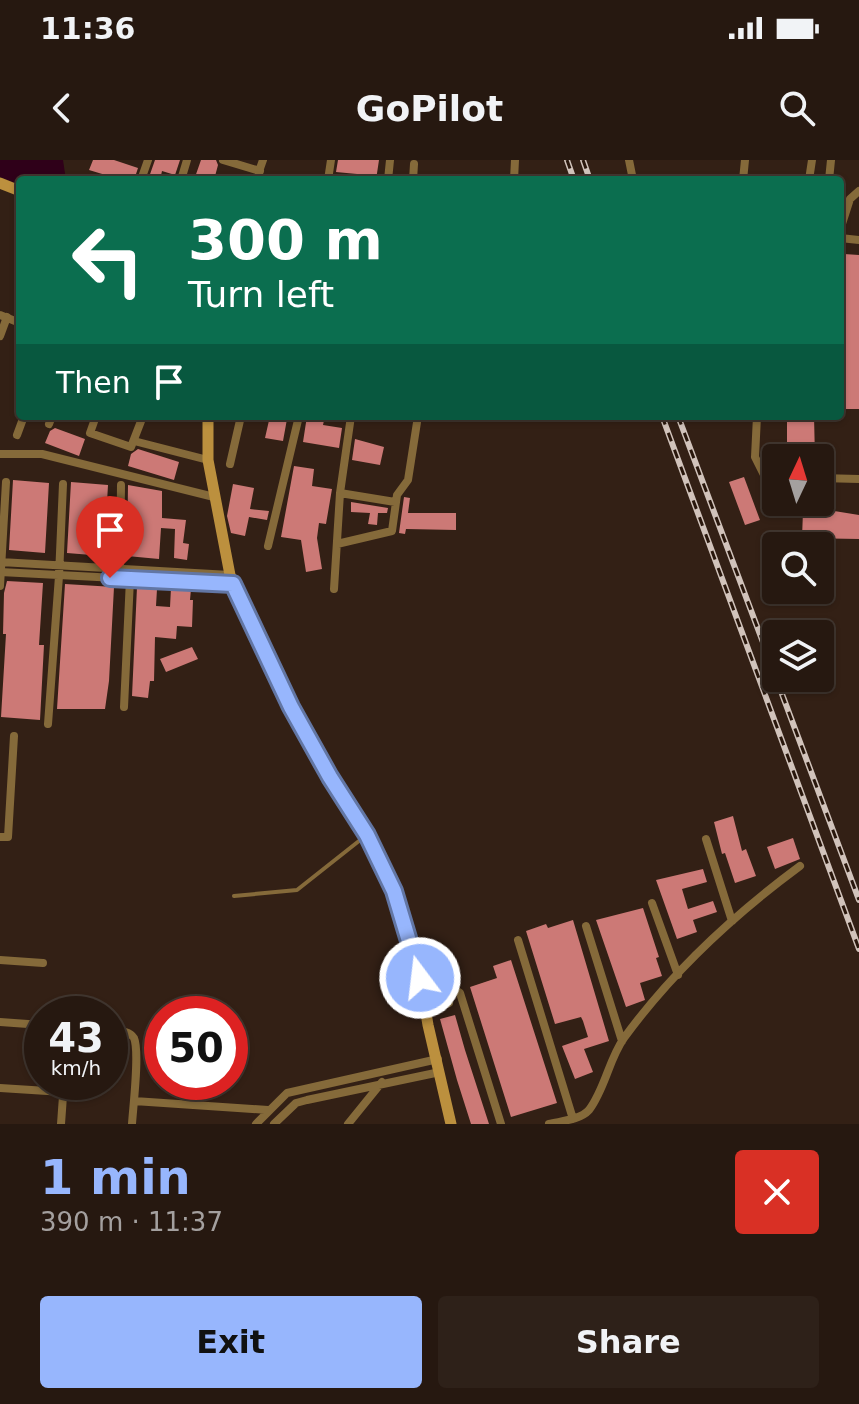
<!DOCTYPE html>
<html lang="en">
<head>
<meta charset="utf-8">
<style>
  :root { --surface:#261810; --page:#2e2119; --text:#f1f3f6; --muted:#a4a09f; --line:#423730; --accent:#97b6fd }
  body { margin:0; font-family:"DejaVu Sans",sans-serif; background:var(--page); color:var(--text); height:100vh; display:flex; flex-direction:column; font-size:30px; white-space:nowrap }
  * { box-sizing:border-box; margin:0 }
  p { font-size:26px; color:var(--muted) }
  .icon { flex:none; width:44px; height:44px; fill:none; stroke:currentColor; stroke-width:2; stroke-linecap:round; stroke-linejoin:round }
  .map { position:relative; height:964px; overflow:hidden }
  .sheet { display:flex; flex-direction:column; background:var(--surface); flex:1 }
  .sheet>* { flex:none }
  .top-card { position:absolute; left:16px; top:16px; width:828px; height:244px; border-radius:8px; box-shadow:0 2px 6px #0004,0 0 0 2px var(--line); background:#0b6e4f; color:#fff; overflow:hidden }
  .needle { width:52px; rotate:4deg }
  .buttons { position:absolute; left:762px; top:284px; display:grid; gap:16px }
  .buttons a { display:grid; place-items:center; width:72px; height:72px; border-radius:8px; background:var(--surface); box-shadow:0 2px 6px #0004,0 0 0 2px var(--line); font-size:40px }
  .speed { position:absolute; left:24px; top:836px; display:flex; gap:16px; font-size:40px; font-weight:700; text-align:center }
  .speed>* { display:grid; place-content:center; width:104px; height:104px; border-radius:50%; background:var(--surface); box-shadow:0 2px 6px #0004,0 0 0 2px var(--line); line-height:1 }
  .speed small { font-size:20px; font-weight:400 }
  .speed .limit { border:12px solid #d22; background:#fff; color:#111 }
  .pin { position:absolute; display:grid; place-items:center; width:68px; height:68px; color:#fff; margin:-82px -34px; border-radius:50% 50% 50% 0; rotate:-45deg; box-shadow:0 0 8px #0007 }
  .pin .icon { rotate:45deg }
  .me { position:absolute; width:88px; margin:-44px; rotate:345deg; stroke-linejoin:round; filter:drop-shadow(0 0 6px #0008) }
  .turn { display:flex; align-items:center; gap:28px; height:168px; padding:0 40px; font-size:36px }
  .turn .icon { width:104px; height:104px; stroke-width:2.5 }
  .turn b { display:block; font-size:56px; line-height:68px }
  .then { display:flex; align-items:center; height:76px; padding:0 40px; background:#0003; gap:16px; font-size:30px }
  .round { display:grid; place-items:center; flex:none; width:84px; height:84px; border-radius:8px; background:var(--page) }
  .overview { display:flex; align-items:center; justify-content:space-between; height:136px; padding:0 40px }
  h1 { font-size:48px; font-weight:700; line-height:60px; color:var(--accent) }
  .primary-button { display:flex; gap:16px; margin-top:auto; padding:16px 40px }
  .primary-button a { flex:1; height:92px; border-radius:8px; background:var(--accent); color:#111; font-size:32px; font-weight:700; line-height:92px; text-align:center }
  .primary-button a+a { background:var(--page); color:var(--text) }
  .status { display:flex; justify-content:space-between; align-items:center; height:56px; padding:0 40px; background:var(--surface); direction:ltr }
  .status svg { height:22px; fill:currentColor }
  header { display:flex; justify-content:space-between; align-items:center; height:104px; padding:0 40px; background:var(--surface); font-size:36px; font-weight:700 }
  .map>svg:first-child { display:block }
  .water { fill:#2f0019 }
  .building { fill:#cc7976 }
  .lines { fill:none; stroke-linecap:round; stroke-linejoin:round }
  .service { stroke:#856a3a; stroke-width:4 }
  .minor { stroke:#856a3a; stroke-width:8 }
  .secondary { stroke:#bc903e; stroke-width:11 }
  .rail-casing { stroke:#d1c3bb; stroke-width:6 }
  .rail { stroke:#29170c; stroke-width:3; stroke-dasharray:9; stroke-linecap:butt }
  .route-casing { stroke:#6276a4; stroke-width:20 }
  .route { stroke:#97b6fd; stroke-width:14 }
</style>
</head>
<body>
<div class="status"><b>11:36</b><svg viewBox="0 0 49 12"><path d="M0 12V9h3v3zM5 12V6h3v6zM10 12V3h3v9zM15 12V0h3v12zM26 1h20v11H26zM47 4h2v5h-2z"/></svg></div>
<header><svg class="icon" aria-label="back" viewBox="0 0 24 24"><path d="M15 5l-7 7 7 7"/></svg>GoPilot<svg class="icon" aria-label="search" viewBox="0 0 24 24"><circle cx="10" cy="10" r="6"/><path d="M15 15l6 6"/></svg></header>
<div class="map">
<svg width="859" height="964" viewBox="0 0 859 964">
  <rect width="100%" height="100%" fill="#332015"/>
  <path class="water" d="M0,0H63L66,20H20V25L0,17Z"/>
  <path class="building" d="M93,0H114L138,8L134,20H122L89,10Z
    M155,0H180L175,15L162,11L160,20H148Z
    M201,0H216L218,5L214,20H194Z
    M338,0H379L376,20H356L357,14L336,12Z
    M844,94L859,95V249H840Z
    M270,256L287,259L283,281L265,278Z
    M307,256H325L323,265L342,268L339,288L303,282Z
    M787,256H814L815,298H787Z
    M55,268L85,279L79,296L45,283L50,271Z
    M355,279L384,287L380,305L352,300Z
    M138,289L179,302L174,320L128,306L131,294Z
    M294,306L314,309L312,326L332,329L326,364L319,363L317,378L322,409L306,412L301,380L281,377Z
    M744,317L760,360L745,365L729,322Z
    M13,320L49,323L45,393L9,390Z
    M71,322L108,325L104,396L67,393Z
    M233,324L254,328L250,349L269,351L267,360L249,357L245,376L231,373L227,356Z
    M128,325L162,331V358L186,360L183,383L189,384L187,400L174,398L175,369L161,368L159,399L127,396Z
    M404,337L410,338L408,353H456V370L406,369L405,374L399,373Z
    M351,342L388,348L387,353H378L377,365L368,364L370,353L351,352Z
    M828,350L859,355V379L802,378L803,351Z
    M7,421L43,423L39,485H44L40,560L1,557L6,474H3L4,433Z
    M65,424L114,427L109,521L105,549H57Z
    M137,427L157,429L156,446L170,447L171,428L191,429L190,440H193L192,467L177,466L176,479L155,477L154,521H150L148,538L132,536Z
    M192,487L198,499L166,512L160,499Z
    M733,656L742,691L746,689L756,716L735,723L725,693L722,694L714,662Z
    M793,678L800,699L775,709L767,687Z
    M703,709L707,722L682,729L688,749L713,741L717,752L693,760L697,772L677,779L656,720Z
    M643,748L659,797L656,798L662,816L640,823L645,840L626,847L596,760Z
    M573,760L609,881L584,889L593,912L575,919L562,886L588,877L583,861L581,857L555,864L526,771L546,764L548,768Z
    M511,800L557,943L511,957L470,827L497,818L493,806Z
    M455,855L465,890L489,964H471L457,920L440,859Z"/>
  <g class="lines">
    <path class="service" d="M234,736L297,730L364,677"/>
    <path class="minor" d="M223,0L260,11
      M629,0L633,20
      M141,20L148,0
      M181,20L187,0
      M256,20L263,0
      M328,20L331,0
      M388,20L390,0
      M413,20L414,4
      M514,20L515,0
      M743,20L745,0
      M809,20L812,0
      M829,20L831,0
      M840,70L850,39L859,31
      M840,78L859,80
      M0,155L20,163
      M0,176L7,157
      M96,256L90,273L131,287L143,256
      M757,256L755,297L764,315L776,316
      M49,264L52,256
      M17,275L24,256
      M134,281L208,300
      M0,294H42L214,337
      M230,304L241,256
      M820,318L859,319
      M340,333L395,342
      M337,384L392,371L397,335L408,320L418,256
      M268,386L299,256
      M0,402L230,415
      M120,410L121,325
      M0,412L233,424
      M0,426L6,322
      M334,429L340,333L351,256
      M124,547L130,419
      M48,564L59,416L63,324
      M0,677H8L14,576
      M706,679L732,761
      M652,743L678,815
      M586,766L622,881
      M518,780L573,959
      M0,800L43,803
      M425,849L449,843L447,832L452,828L460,833L501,964
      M0,862L42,865
      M110,870C118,871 129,870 134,878C140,892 133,947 132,964
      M0,928L63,932
      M134,941L268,950
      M61,964L64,922
      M256,964L287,933L438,899
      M274,964L296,943L307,940L440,912
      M348,964L382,922
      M549,964C561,961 580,960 589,950C605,929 609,899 624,878C672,812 735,754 800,706"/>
    <path class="secondary" d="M0,23L20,31
      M208,256V300L230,415L291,547L330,617L367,675L394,731L420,818L428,865L451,964"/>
    <defs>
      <path id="rail" d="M567,0L574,20
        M583,0L590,20
        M662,256L859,789
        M678,256L776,517
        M776,518L859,740"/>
    </defs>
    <use href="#rail" class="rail-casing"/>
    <use href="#rail" class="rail"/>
  </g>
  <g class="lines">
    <defs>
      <path id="route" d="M110,418L233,424L291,547L330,617L367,675L394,731L420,818"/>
    </defs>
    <use href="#route" class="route-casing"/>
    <use href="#route" class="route"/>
  </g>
</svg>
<div class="buttons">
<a><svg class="needle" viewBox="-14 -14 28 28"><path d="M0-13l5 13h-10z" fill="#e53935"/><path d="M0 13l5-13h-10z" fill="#a4a09f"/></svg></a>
<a><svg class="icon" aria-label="search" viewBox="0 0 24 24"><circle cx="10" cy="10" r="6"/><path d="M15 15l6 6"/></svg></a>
<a><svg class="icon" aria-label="layers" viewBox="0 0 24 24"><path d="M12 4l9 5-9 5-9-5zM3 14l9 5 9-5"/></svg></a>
</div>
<div class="speed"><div>43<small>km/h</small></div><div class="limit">50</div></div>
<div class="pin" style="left:110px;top:418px;background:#d93025"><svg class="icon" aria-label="arrive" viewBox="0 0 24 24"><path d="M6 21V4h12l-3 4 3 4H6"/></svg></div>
<svg class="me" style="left:420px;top:818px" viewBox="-20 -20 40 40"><circle r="17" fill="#97b6fd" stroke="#fff" stroke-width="3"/><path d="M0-11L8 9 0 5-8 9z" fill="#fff"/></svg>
<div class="top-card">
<div class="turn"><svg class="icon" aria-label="left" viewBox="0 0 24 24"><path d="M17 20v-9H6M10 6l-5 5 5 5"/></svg><div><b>300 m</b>Turn left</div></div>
<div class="then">Then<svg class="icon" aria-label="arrive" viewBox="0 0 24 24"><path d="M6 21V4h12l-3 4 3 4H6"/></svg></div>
</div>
</div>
<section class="sheet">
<div class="overview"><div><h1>1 min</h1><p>390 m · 11:37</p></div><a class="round" style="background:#d93025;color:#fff"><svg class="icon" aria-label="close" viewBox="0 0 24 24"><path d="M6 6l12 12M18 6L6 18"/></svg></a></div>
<div class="primary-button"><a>Exit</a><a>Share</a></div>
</section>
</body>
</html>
